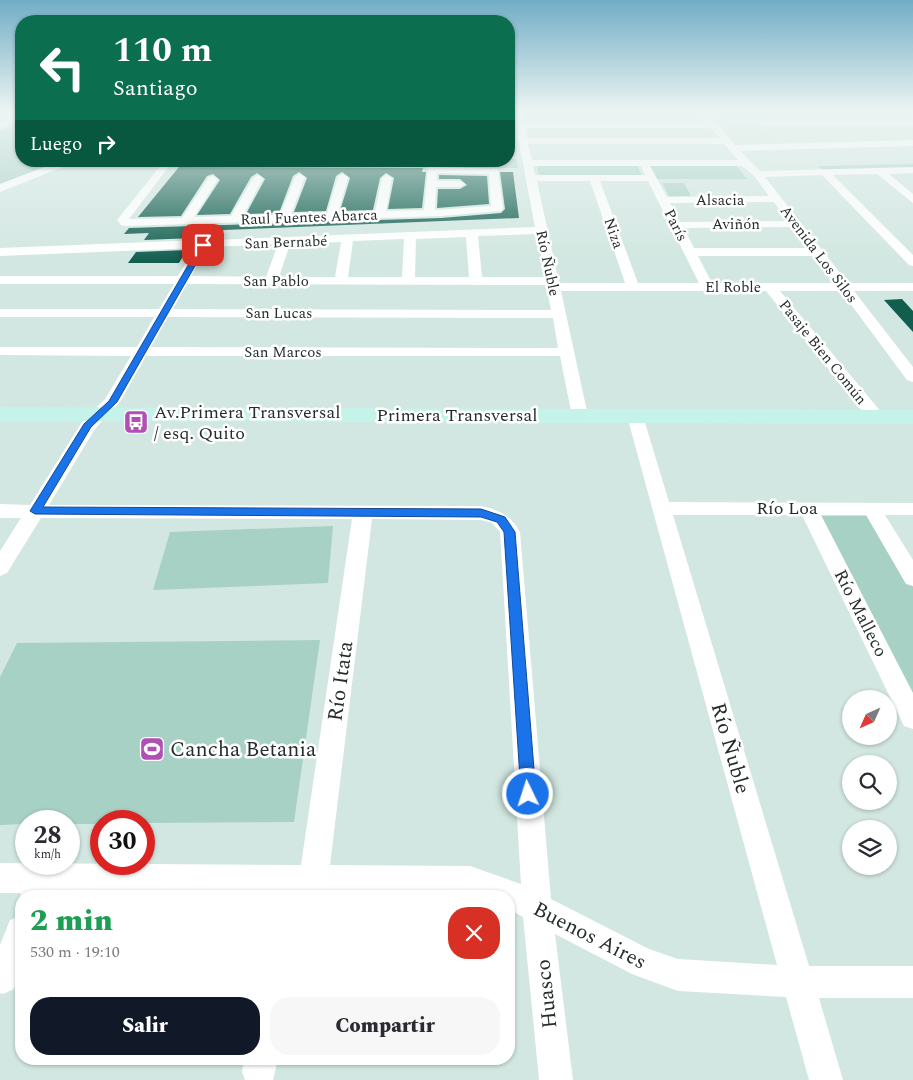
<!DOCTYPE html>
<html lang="es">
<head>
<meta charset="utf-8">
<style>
  :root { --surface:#fff; --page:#f7f7f7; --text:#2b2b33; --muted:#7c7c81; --accent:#111827 }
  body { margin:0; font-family:Spectral,serif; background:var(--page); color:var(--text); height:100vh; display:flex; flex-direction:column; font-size:19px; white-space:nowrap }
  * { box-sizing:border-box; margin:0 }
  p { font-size:16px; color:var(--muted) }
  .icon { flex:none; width:28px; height:28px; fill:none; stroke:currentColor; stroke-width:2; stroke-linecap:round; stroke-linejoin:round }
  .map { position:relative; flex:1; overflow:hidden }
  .details { position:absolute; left:15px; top:890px; width:500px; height:175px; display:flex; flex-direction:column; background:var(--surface); border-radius:20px; box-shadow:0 1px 4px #0004 }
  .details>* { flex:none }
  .hud { position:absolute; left:15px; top:15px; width:500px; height:152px; border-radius:20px; box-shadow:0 1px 4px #0004; background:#0b6e4f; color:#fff; overflow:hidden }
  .needle { width:32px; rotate:225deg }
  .fabs { position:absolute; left:842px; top:690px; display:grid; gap:10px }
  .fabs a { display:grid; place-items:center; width:55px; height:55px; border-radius:50%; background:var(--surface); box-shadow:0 1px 4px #0004; font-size:25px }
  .speed { position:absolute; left:15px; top:810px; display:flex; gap:10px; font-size:25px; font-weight:700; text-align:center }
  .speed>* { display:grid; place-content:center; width:65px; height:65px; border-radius:50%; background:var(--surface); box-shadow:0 1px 4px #0004; line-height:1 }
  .speed small { font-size:12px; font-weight:400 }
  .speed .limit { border:8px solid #d22; background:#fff; color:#111 }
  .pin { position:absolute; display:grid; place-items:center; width:42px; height:42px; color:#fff; margin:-21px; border-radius:10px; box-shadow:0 2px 8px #0006 }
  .me { position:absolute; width:55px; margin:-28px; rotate:356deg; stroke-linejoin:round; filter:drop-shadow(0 0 4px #0008) }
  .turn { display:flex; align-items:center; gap:18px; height:105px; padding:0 15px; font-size:22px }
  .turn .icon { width:65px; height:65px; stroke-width:2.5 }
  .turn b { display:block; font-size:35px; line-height:42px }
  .then { display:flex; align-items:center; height:48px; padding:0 15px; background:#0003; gap:10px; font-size:19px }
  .round { display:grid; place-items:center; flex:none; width:52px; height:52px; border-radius:20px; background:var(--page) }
  .head { display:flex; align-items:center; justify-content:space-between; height:85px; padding:0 15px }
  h1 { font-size:30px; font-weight:800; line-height:38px; color:#1e9e55 }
  .cta { display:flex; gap:10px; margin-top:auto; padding:10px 15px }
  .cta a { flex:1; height:58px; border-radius:20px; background:var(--accent); color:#fff; font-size:20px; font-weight:800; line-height:58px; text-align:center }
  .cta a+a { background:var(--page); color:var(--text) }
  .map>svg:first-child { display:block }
  .green { fill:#a8d1c5 }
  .building { fill:#115d4e }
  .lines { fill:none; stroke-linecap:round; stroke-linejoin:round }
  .minor { fill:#fff; fill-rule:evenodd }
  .tertiary { fill:#fff; fill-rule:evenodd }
  .secondary { fill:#c5f2e9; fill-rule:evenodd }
  .route { fill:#1a73e8; stroke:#114b97 }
  .labels { text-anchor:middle; stroke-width:5; stroke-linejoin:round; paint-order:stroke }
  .far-street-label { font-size:15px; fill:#262e2c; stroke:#fff }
  .poi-label { font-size:18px; fill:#262e2c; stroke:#fff; text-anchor:start }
  .street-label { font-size:18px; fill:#262e2c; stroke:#fff }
  .near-street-label { font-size:21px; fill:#262e2c; stroke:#fff }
  .near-poi-label { font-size:21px; fill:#262e2c; stroke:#fff; text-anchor:start }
</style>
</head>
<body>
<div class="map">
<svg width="913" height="1080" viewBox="0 0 913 1080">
  <rect width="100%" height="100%" fill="#d2e7e1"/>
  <path class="green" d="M21,123V161H66L0,185V131C7,126 14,128 21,123Z
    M509,159H516L518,168H446V161H509Z
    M913,164V168L824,171L818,166Z
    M537,165H637L642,177L539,176Z
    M647,165H736L747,179H655Z
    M662,183H684L691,196H669Z
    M818,516H871L913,587V704Z
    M333,526L328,583L153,590L170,532Z
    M320,640L294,822L144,823V821H101V824H69V821H26V824L0,825V677L17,643Z"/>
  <path class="building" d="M179,167L423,168L422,172H426L422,208L388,209L394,178L386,173L380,178L373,210L340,211L350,178L342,172L336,176L326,211L294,212L307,178L299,172L293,176L279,213L246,214L265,179L257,173L251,177L230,214L197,215L220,180L213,174L207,176L181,216L138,217Z
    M500,172H513L519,218L198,231L194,238L144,240L149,233L124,234L129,228L441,218L501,213L505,209Z
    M439,175L487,176L489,204L437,208L438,189H460L467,185L460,179H439Z
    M187,250L179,263H128L136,252Z
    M902,299L913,311V332L884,300Z"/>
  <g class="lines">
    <path class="minor" d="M513,111H521L524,122H707L698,111H707L735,145L913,140V146L740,151L760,171L913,167V173L889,174L913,194V203L877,174L833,175L913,255V266L909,265L822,175L765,177L848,283H913V291H854L913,367V382L907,380L841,291H780L882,413L884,417L882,421H870L766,291H561L588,416L586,420H574L572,416L560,356H146L120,402L95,429L49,505L481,506C499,510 511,515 520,532L551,899L649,949L678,959L777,965L627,416L629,412H641L643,416L669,502L913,503V515H885L913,560V586L906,584L866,515H821L913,693V729L904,726L802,515H673L809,966H913V998H819L843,1080H809L786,997L678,991L632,974L555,934L573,1080H539L523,917L509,909V896L51,893L50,896H21V899L20,896L21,893H0V863L301,865L352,519L41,518L7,573L0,576V551L21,518H0V504L30,505L82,422L105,399L131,356L0,355V347H137L154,317H0V309H159L174,284H0V276H178L195,248L0,256V248L200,240L204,234L208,232L214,236L212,240L535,227ZM525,128H711L720,138H527ZM528,144H724L738,160H532ZM533,166H641L645,175H535ZM650,166H742L754,176L769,196L667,197ZM537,181H590L625,283H559ZM600,181H648L699,283H638ZM774,202L788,221L680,222L670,203ZM793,227L809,248H694L684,228ZM537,234L545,277H482L478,236ZM466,237L469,277H415L416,239ZM404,239L402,277H348L353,241ZM341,242L335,277H279L290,244ZM278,244L266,277L191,276L208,247ZM698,256H814L835,283H712ZM187,284L546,285L551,310L173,309ZM168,317L553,318L558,348L151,347ZM372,519L481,520L492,523L500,532L521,884L470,866L330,865Z
      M0,112H16L20,115L16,118H0Z
      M762,120H913V126L759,125V121Z
      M438,161L437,167L498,169L503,209L501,211L441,216L125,226L121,225L117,220L161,165H71L66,162ZM170,165L428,166L424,210L386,211L392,178L387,175L382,178L375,212L338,213L348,177L343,174L338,177L327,213L291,214L305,177L300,174L295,177L280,215L243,216L263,178L258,175L253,178L231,216L194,217L218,179L213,176L209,177L182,218L129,219ZM437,173L489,174L491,206L435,210L436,187H460L465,184L460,181H437Z
      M21,916V972L14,989L3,994L0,993V945L10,920Z
      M244,1059H278L273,1080H245L242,1072Z"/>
    <path class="tertiary" d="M14,111H21V116L0,130V122Z
      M60,161H78L0,192V184Z"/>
    <path class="secondary" d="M0,407L913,410V424L0,421Z"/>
  </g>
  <linearGradient id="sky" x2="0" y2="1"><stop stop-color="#71adc6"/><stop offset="0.42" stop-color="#ebf4f2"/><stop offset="1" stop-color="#ebf4f2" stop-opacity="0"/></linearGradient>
  <rect width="913" height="262" fill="url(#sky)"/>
  <path class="route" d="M201,243L207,245L117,402L91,427L43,507L481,509L505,517L515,532L536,794L534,799L528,801L523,799L521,794L504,532L497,522L481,517L35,514L30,511L84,424L109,401Z"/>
  <defs>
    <symbol id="bus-square" viewBox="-11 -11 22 22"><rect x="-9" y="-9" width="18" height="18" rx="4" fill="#b14fb5" stroke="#fff"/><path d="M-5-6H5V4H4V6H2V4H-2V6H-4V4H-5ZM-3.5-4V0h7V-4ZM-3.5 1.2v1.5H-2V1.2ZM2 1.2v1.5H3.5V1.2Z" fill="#fff"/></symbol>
    <symbol id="stadium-square" viewBox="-11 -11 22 22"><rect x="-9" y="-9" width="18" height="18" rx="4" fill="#b14fb5" stroke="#fff"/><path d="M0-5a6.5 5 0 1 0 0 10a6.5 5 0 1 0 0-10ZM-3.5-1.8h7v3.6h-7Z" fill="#fff"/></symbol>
  </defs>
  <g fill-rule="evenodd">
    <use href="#bus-square" x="122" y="408" width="28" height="28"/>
    <use href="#stadium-square" x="138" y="735" width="28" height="28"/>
  </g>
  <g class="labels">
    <g class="far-street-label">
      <text x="720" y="205">Alsacia</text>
      <text transform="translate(309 217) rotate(-2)" y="5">Raul Fuentes Abarca</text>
      <text x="736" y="229">Aviñón</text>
      <text transform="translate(676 225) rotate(63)" y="5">París</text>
      <text transform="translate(614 233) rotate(71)" y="5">Niza</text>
      <text transform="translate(286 242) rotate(-2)" y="5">San Bernabé</text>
      <text transform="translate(819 254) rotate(53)" y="5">Avenida Los Silos</text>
      <text transform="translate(548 263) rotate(78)" y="5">Río Ñuble</text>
      <text x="276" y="286">San Pablo</text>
      <text x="733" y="292">El Roble</text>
      <text x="279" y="318">San Lucas</text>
      <text x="283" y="357">San Marcos</text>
      <text transform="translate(823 352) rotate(51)" y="5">Pasaje Bien Común</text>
    </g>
    <g class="poi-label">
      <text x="154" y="418">Av.Primera Transversal<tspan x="154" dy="21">/ esq. Quito</tspan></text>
    </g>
    <g class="street-label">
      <text x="457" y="421">Primera Transversal</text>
      <text x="787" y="514">Río Loa</text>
      <text transform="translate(861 613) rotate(63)" y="6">Río Malleco</text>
    </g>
    <g class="near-street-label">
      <text transform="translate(340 681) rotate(-82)" y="7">Río Itata</text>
      <text transform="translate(731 748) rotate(74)" y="7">Río Ñuble</text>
      <text transform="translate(590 935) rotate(27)" y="7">Buenos Aires</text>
      <text transform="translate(546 994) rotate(-96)" y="7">Huasco</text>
    </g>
    <g class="near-poi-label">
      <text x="170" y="756">Cancha Betania</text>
    </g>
  </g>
</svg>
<div class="fabs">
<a><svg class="needle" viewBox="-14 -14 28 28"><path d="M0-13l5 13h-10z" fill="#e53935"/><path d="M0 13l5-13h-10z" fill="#7c7c81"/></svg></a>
<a><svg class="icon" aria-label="search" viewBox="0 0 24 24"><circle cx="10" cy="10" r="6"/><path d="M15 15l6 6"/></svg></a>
<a><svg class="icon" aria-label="layers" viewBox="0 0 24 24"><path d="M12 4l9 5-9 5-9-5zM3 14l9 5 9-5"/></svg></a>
</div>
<div class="speed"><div>28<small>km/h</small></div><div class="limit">30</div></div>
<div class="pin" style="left:203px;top:245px;background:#d93025"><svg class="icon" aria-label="arrive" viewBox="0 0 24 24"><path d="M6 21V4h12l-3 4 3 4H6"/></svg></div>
<svg class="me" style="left:528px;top:794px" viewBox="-20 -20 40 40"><circle r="17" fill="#1a73e8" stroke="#fff" stroke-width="3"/><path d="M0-11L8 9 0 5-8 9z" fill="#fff"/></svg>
<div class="hud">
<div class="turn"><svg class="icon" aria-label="left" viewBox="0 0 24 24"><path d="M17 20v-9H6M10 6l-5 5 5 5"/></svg><div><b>110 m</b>Santiago</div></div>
<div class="then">Luego<svg class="icon" aria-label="right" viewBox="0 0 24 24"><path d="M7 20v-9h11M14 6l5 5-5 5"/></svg></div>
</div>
<section class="details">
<div class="head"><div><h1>2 min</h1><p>530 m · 19:10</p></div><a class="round" style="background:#d93025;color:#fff"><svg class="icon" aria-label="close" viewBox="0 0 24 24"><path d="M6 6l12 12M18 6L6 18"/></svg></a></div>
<div class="cta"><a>Salir</a><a>Compartir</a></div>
</section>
</div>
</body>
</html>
